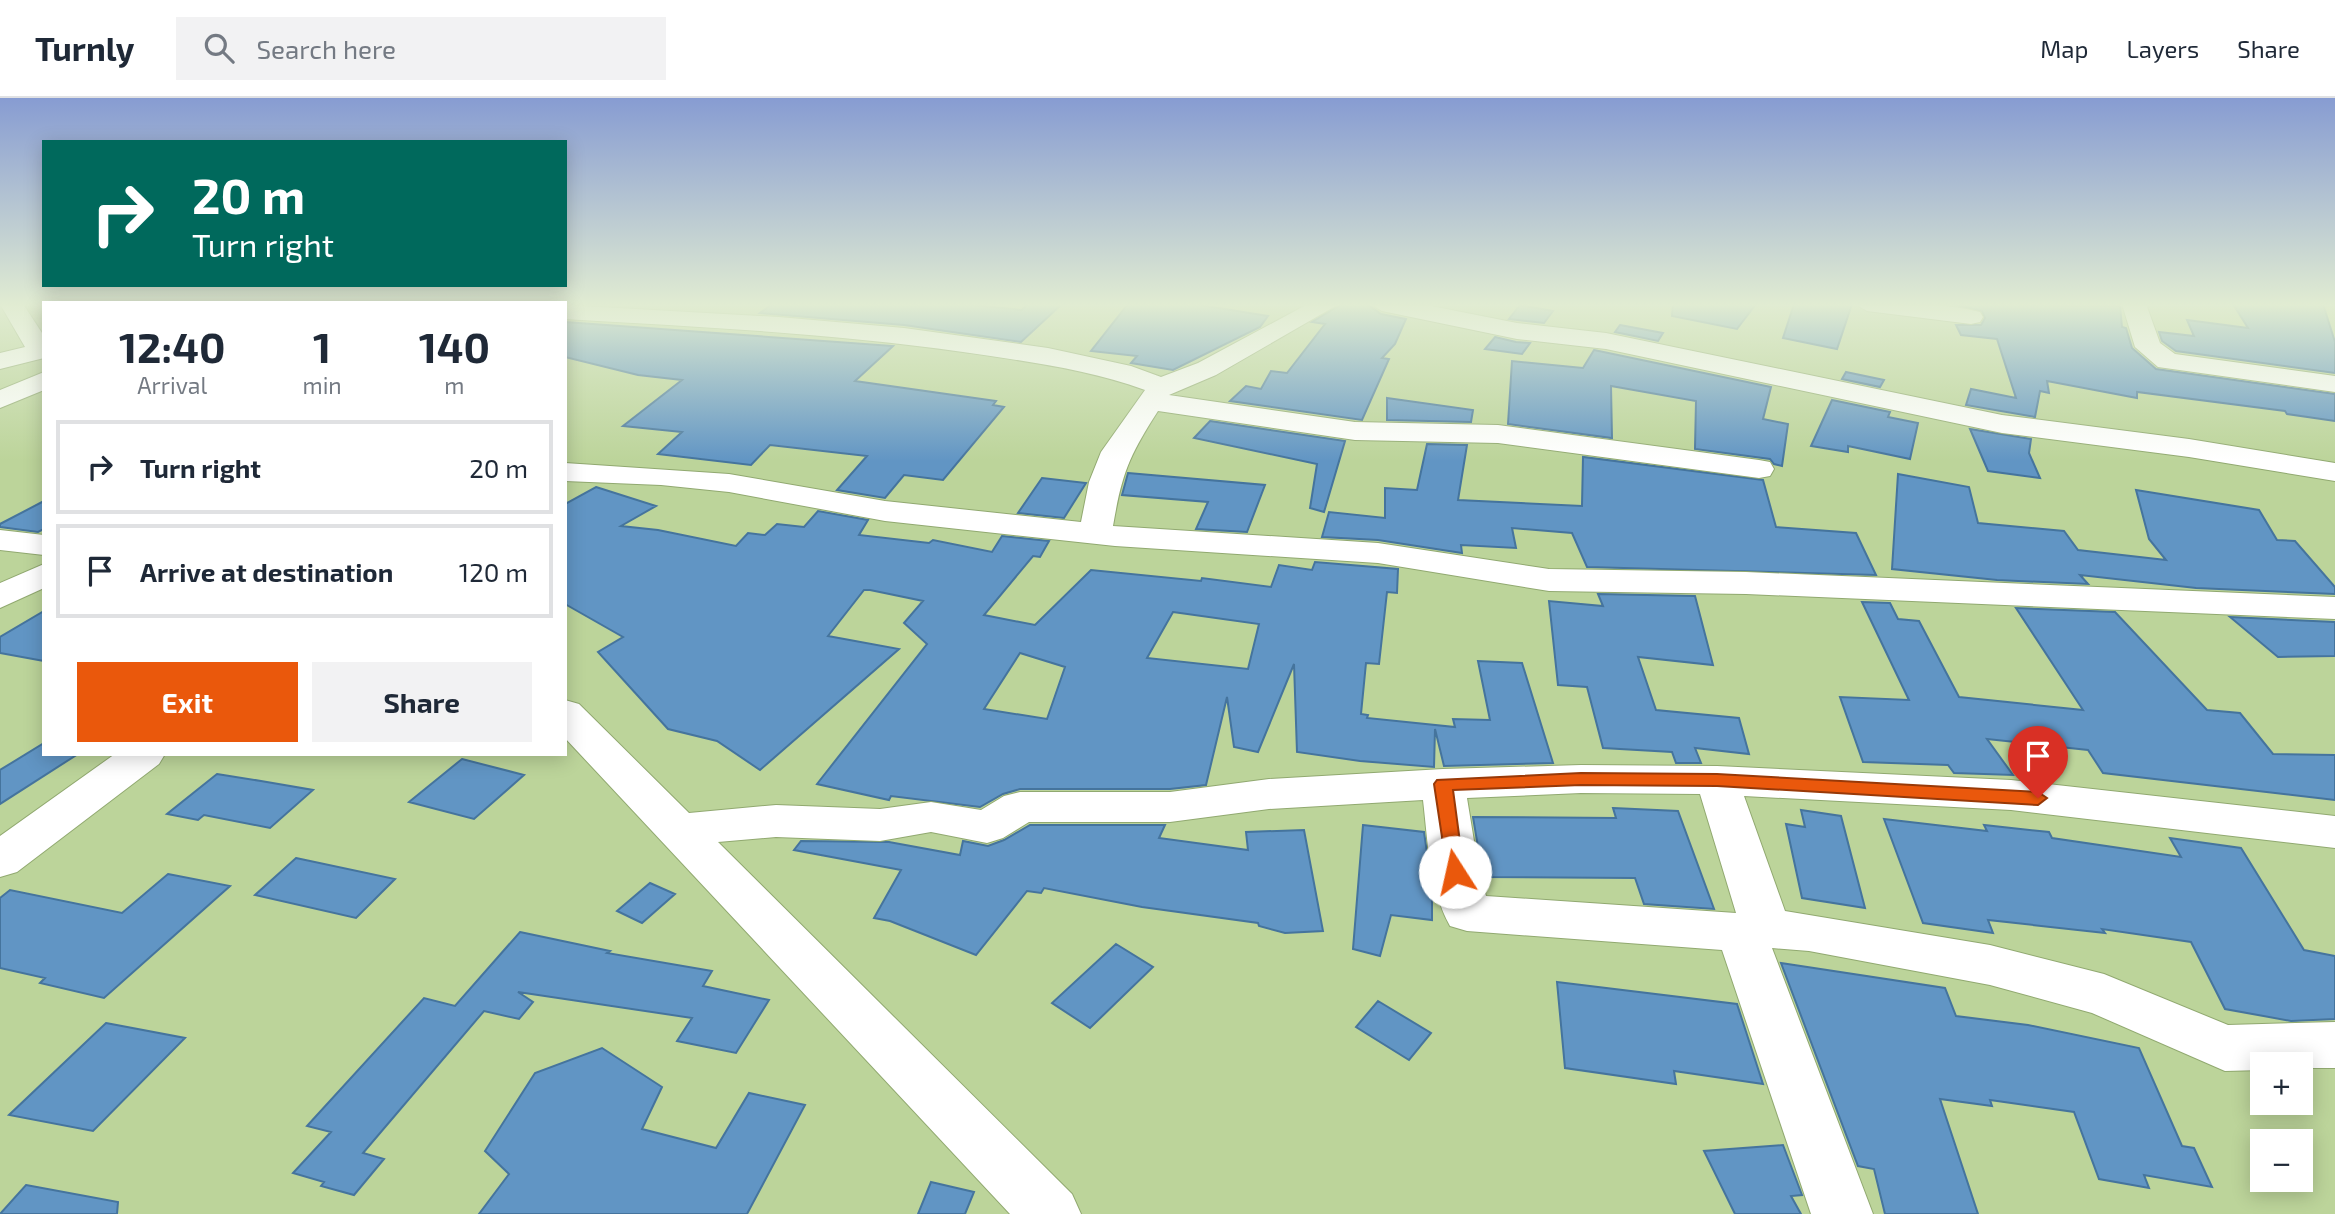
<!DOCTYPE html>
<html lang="en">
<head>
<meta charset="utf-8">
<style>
  :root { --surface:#fff; --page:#f2f2f3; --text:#1f2937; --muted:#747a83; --line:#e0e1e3; --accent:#ea580c }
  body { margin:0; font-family:"Exo 2",sans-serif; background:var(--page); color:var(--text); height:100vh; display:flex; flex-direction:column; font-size:26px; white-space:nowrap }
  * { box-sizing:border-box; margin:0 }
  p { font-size:23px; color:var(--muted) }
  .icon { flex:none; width:38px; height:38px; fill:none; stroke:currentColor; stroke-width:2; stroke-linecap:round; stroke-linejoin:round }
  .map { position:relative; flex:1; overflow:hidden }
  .sheet { position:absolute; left:42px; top:203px; width:525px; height:455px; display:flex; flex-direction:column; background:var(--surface); border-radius:0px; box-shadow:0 4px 18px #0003 }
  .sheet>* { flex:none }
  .top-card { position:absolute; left:42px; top:42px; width:525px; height:147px; border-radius:0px; box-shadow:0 4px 18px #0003; background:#00695c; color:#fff; overflow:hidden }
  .buttons { position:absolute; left:2250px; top:954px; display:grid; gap:14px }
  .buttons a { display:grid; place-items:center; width:63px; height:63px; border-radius:0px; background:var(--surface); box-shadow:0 4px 18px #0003; font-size:35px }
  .pin { position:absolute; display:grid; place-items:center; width:60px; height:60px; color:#fff; margin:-72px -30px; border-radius:50% 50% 50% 0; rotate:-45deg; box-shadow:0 0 7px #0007 }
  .pin .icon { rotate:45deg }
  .me { position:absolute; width:77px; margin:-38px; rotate:350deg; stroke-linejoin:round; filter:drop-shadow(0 0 5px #0008) }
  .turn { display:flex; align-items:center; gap:24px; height:147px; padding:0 35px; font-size:32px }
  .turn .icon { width:91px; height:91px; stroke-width:2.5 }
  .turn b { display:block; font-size:49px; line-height:60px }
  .eta { display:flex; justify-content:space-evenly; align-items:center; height:119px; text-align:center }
  .eta b { font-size:42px; font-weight:700; line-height:49px }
  .primary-button { display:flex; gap:14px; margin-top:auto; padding:14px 35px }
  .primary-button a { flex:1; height:80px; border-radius:0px; background:var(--accent); color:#fff; font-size:28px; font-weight:700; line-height:80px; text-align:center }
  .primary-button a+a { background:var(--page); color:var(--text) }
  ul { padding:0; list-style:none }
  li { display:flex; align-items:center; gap:21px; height:94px; margin:0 14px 10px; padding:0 21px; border:4px solid var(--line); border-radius:0px }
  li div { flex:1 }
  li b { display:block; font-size:26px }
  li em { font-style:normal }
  header { display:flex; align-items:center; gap:42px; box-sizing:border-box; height:98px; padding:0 35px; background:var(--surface); border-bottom:2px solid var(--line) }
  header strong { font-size:33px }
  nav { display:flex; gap:38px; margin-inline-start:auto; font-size:24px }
  .search { width:490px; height:63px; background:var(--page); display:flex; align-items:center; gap:18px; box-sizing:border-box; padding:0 24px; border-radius:0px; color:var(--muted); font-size:26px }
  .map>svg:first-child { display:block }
  .building { fill:#6195c4; stroke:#45749d; stroke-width:2; fill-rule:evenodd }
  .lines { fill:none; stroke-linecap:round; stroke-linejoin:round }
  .minor-casing { stroke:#91a970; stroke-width:2 }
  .minor { fill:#fff; fill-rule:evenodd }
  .route { fill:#ea580c; stroke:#983908; stroke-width:2 }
</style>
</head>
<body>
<header>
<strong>Turnly</strong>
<div class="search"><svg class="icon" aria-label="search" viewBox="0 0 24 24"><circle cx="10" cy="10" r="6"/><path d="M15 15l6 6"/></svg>Search here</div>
<nav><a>Map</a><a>Layers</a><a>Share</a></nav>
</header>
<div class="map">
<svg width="2335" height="1116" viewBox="0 0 2335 1116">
  <rect width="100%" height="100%" fill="#bcd49a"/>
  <path class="building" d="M772,206H964L1022,212L1027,206H1062L1021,244L904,227L760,215Z
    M1128,206H1194L1268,218L1260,229L1173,272L1131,265L1137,258L1091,253Z
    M1342,206H1367L1381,216L1406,221L1395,246L1382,260L1389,261L1362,322L1230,303L1246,288L1261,291L1271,273L1287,275L1325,226L1312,224Z
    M1673,206H1756L1737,231L1672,218Z
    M1794,206H1852L1837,251L1783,240Z
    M1953,206L2120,208L2122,229L2126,230L2132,250L2156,271L2335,296V323L2287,316L2285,313L2137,294V300L2047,283L2049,295L2040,293L2035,319L1966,307L1971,291L2016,300L1997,241L1961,237L1956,227H1981L1985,220L1982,213Z
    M2233,206H2323L2335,244V275L2176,253L2162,243L2159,234L2194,238L2187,222L2248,230Z
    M1520,207L1553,213L1544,225L1509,221Z
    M565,224L893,248L855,283L996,303L993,307L1004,309L943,382L904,377L885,400L837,392L867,358L770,347L751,367L658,356L682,334L623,328L682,282L638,277L565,259Z
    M1620,227L1663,235L1658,243L1615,234Z
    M1495,239L1516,244L1530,245L1522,256L1485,251Z
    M1594,252L1771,289L1763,321L1788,326L1782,368L1774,366L1770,361L1695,351L1696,303L1611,288L1612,340L1508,326L1512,263L1583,270Z
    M1846,274L1884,282L1880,289L1842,281Z
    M1387,300L1473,312L1471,324L1387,322Z
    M1832,302L1890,314L1888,319L1918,325L1910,361L1848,348V354L1811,348Z
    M1210,323L1345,343L1324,414L1310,410L1317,366L1194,340Z
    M1970,331L2031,341L2029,355L2040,380L1988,373Z
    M1427,346L1467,347L1458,402L1582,408L1583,359L1763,382L1776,429L1856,435L1876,477L1587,469L1572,435L1512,430L1516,450L1461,447L1462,455L1378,442L1322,439L1329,414L1385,420V390L1417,392Z
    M1128,375L1265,387L1247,434L1196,431L1208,404L1122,397Z
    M1898,376L1969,389L1978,425L2064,433L2078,452L2166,462L2149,441L2136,392L2259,412L2277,442L2295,443L2335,489V496L2196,490L2080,477L2088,486L1997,482L1892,471Z
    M1042,380L1086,385L1064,420L1018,415Z
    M596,389L656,408L621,428L658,432L736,448L748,435L765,437L777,426L804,429L818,413L868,422L859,437L929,445L933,442L992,454L1002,438L1049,443L1040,459L1033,458L984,517L1035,527L1091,472L1201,483L1202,480L1271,489L1279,467L1312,472L1315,464L1398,471L1397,495L1387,494L1379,566L1366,565L1361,616L1368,617L1367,620L1455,629L1453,621L1490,622L1478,563L1522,565L1553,665L1444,668L1435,631L1434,669L1360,663L1297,654L1294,566L1258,654L1234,649L1227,599L1206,687L1170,691H1020L1003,696L980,709L891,698L889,702L817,686L927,546L904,525L923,503L870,492H864L828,538L899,551L760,672L717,643L668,631L598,554L623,539L565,506V406ZM1173,514L1259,526L1248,571L1147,560ZM1020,555L1065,569L1047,621L984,611Z
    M44,403V431L38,434L0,429V426Z
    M1598,496L1695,498L1713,567L1638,559L1656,612L1739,620L1749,656L1695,650L1701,665H1676L1672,654L1603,650L1587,589L1558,587L1549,503L1603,508Z
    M1862,504L1890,505L1898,521L1919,523L1959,599L2083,612L2016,510L2115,514L2207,612L2240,615L2273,656L2335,657V702L2103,675L2088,652L1987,641L2013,677L1954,675L1948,667L1863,664L1840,599L1909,602Z
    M44,513V563L0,555V539Z
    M2230,519L2335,524V558L2278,559Z
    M44,645V656H78L0,706V672Z
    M462,661L524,677L474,721L409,704Z
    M217,676L261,683L313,692L270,730L204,717L198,722L167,716Z
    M1613,710L1678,713L1714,811L1644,806L1635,780L1483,779L1473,719L1616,720Z
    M1801,712L1841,718L1865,810L1802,800L1786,726L1805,729Z
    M1884,721L1987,733L1984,727L2049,734L2052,740L2181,759L2170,740L2241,750L2304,852L2335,858V921L2291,923L2225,911L2191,844L2102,831L2105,835L1988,822L1993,835L1923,825Z
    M1030,727H1165L1159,740L1248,752L1246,734L1304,732L1323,833L1285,835L1259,828L1258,825L1142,809L1044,790L1041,795L1027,793L976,857L890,823L874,820L901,772L794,752L801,743L889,744L960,757L963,743L988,748L1004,742Z
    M1363,727L1424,734L1432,789V822L1391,817L1380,858L1353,851Z
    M296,760L395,781L356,820L255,797Z
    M168,776L230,788L104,900L40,885L45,880L0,870V800L10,792L122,815Z
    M650,785L675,796L642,825L617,813Z
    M520,834L610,853L607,855L712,873L703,888L769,902L736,955L677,943L692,920L518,894L533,904L519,921L484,913L363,1055L384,1061L354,1097L321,1088L324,1084L293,1075L331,1034L307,1028L424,900L455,908Z
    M1116,846L1153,869L1090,930L1052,905Z
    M1781,865L1945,890L1956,918L2028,927L2139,950L2182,1048L2194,1050L2212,1089L2144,1077L2149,1090L2099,1081L2074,1014L1990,1002L1992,1008L1940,1001L1978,1116H1885L1874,1071L1858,1068Z
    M1557,884L1737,906L1763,986L1674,973L1676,986L1565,970Z
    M1378,903L1431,935L1409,962L1356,929Z
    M106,925L185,940L93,1033L9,1017Z
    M602,950L662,989L642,1031L716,1050L749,995L805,1007L747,1116H479L509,1076L485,1053L535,975Z
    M1783,1047L1802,1097L1791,1098L1801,1116H1735L1704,1053Z
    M931,1084L974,1094L965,1116H918Z
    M26,1087L118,1104L117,1116H0Z"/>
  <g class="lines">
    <defs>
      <path id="minor" d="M0,206H23L44,238V260L0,271V255L25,249Z
        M1308,206H1339L1216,277L1169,297L1355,324L1498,327L1759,362L1770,364L1774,371L1770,378L1759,380L1498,345L1355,342L1158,313C1129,358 1122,375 1113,428L1378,445L1549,471L1746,474L2335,499V521L1746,496L1549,493L1378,465L1115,448L885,423L729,394L661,387L565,383V365L729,376L885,403L1081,424L1089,384L1101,354L1145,292C1086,271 1025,263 963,254C831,235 698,229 565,221V207L779,219L904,230L1048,250L1131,268L1161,279L1198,265Z
        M1370,206H1421L1517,225L1606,235L2002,317L2189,341L2335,365V383L2189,359L2002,335L1606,251L1517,241L1382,213Z
        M1855,206C1897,206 1939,204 1980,214L1983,219L1980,224L1971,226L1867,213Z
        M2122,206H2146L2160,245L2175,256L2335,278V294L2158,269L2135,249Z
        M44,274V292L0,310V292Z
        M0,432L44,437V457L0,452Z
        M44,466V490L0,510V485Z
        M565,602L579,606L689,715L776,707L880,711L931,704L981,712L1004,698L1020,694H1170L1269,681L1443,671L1581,667L1717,668L2011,682L2335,718V750L2011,712L1744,698L1785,813L1990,847L2104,876L2228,927L2335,924V970H2301V966H2263V972L2225,973L2092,915L1990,887L1809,853L1772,850L1873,1116H1811L1722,852L1467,833L1450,828C1429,790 1428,744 1423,702L1269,711L1170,724H1029L1003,740L987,745L931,734L880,743L776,739L718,744L1072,1096L1081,1116H1010L565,640ZM1581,695L1700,696L1736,815L1486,798L1479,774L1467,700Z
        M115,656H165L159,666L17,774L0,779V738Z"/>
    </defs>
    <use href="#minor" class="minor-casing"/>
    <use href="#minor" class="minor"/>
  </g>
  <linearGradient id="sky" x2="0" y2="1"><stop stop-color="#879cd2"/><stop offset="0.57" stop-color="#e1ecd2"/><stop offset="1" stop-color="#e1ecd2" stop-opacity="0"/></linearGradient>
  <rect width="2335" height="363" fill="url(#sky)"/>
  <path class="route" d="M1581,675L1717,676L2038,694L2047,700L2038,707L1717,688L1581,687L1453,692L1464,774L1462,779H1448L1434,686L1437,682Z"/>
</svg>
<div class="buttons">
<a>+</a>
<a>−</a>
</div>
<div class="pin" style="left:2038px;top:700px;background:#d93025"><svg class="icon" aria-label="arrive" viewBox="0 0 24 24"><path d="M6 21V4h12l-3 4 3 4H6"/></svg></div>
<svg class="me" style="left:1455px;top:774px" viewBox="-20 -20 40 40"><circle r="19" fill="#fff"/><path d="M0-13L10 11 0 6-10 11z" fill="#ea580c"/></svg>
<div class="top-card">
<div class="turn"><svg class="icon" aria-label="right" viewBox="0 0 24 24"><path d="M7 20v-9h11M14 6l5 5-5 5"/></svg><div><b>20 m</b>Turn right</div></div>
</div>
<section class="sheet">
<div class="eta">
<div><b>12:40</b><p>Arrival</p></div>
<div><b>1</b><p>min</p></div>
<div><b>140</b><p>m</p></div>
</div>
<ul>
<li><svg class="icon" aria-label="right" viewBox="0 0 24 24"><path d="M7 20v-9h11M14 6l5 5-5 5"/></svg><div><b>Turn right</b></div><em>20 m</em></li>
<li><svg class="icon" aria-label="arrive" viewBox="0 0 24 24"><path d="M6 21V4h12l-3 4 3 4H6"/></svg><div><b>Arrive at destination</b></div><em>120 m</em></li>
</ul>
<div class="primary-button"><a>Exit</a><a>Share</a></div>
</section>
</div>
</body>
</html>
